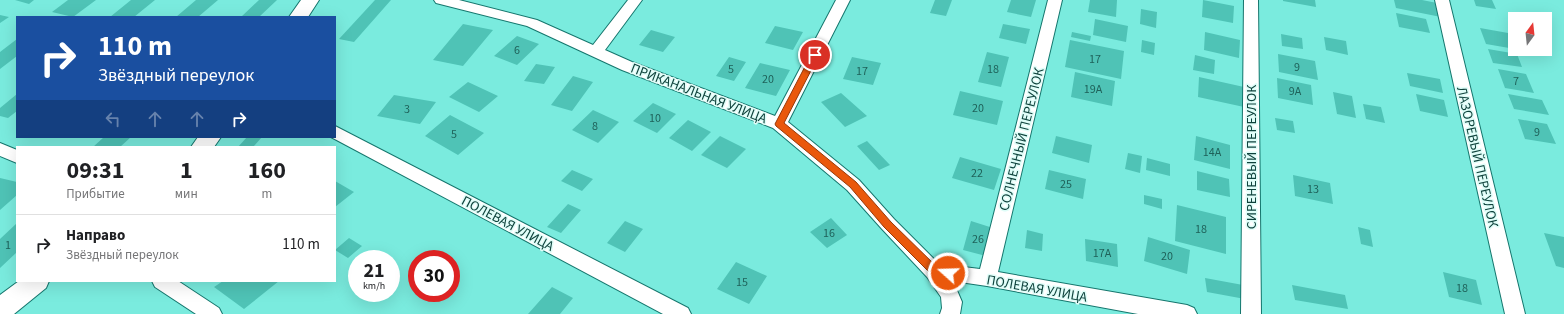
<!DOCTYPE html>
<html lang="ru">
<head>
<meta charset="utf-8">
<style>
  :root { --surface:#fff; --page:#f2f2f2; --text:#202124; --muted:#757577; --line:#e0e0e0 }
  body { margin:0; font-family:"Source Sans 3",sans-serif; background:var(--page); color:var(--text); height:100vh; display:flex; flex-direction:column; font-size:15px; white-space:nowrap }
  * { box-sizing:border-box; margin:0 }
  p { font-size:13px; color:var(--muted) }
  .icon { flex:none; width:22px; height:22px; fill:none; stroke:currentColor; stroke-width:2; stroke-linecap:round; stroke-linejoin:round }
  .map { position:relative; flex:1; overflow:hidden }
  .side { position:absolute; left:16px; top:146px; width:320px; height:136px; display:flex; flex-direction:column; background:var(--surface); border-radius:0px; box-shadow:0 4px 16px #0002 }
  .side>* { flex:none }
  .hud { position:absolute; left:16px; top:16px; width:320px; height:122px; border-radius:0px; box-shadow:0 4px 16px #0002; background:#1a4fa0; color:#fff; overflow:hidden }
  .needle { width:26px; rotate:15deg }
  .fabs { position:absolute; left:1508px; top:12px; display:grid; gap:8px }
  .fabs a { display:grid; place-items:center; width:44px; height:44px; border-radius:0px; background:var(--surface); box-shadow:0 4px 16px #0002; font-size:20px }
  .speed { position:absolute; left:348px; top:250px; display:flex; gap:8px; font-size:20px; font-weight:700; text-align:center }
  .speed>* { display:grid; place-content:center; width:52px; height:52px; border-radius:50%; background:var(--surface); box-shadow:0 4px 16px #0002; line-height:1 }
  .speed small { font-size:10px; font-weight:400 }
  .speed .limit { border:6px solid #d22; background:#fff; color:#111 }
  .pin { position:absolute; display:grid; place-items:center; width:34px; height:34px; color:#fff; margin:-17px; border:2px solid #fff; border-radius:50%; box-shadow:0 1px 4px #0007 }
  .me { position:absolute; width:44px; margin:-22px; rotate:290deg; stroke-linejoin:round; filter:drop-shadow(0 0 3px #0008) }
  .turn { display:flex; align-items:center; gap:14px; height:84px; padding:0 16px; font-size:18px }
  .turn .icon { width:52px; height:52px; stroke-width:2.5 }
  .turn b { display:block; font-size:28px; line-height:34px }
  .lanes { display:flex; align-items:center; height:38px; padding:0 16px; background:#0003; justify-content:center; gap:20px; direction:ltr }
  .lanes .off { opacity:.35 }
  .eta { display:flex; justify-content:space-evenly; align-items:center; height:68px; text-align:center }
  .eta b { font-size:24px; font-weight:700; line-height:28px }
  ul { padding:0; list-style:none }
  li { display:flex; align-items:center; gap:12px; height:60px; padding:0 16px; border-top:1px solid var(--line) }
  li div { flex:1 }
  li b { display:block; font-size:15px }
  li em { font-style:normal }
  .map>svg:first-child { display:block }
  .building { fill:#4fc3b6 }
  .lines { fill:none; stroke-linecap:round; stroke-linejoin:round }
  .minor-casing { stroke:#15766d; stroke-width:2 }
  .tertiary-casing { stroke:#15766d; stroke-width:2 }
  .minor { fill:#fff; fill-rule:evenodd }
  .tertiary { fill:#fff; fill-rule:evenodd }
  .route { fill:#ea580c; stroke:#983908 }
  .labels { text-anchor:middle; stroke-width:3; stroke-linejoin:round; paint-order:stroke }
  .number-label { font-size:12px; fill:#1f625a }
  .street-label { font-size:14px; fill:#0f423c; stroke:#dffdf8 }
</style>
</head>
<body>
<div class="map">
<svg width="1564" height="314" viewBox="0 0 1564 314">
  <rect width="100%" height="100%" fill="#7aebde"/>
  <path class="building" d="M15,0H34L29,4Z
    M68,0H96L73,17L52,12Z
    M131,0H155L134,17H110Z
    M196,0H218L198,17H176Z
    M259,0H277L259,17H241Z
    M375,0H391L354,42L339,39Z
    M935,0H952L946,16L930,13Z
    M1011,0H1036L1031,17L1007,12Z
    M1090,0H1117L1116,17L1088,12Z
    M1203,0L1234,6L1233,23L1202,17Z
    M1283,0H1315L1316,7L1283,1Z
    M1394,0H1422L1437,3L1441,17L1396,8Z
    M1474,0H1492L1496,9L1476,6Z
    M1141,9L1157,12L1156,28L1140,24Z
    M1396,13L1426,19L1430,33L1399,27Z
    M0,15L9,17L0,23Z
    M1095,19L1128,26L1126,42L1093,35Z
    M463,24L493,30L463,66L433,60Z
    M1003,24L1030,29L1026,44L999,38Z
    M775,26L803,32L793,50L765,43Z
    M1480,28L1508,33L1515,49L1486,44Z
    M651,30L675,37L663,52L639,45Z
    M1072,32L1091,36L1090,41L1071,37Z
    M1205,32L1240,40L1239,58L1204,50Z
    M1281,34L1302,38L1303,49L1282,46Z
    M517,36L539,44L517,65L494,56Z
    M1324,37L1346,41L1348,55L1326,50Z
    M17,39V56L0,69V52Z
    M1070,40L1124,51L1121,79L1065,67Z
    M1142,40L1155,43L1154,55L1141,52Z
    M1488,49L1517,54L1522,67L1493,63Z
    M987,52L1009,57L1001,87L978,82Z
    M1278,54L1315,61L1318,80L1279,72Z
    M1195,55L1215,60L1214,74L1193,70Z
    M729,57L746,62L734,81L716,76Z
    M852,57L881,63L873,85L843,79Z
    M760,63L790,70L776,96L745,88Z
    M536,64L555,67L544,84L524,81Z
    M1498,69L1526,74L1534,93L1505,88Z
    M1075,72L1115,81L1112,106L1071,97Z
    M1407,73L1440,79L1443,93L1410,86Z
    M573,76L593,82L572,111L551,105Z
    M1199,77L1244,87V107L1198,97Z
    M1277,78L1311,85L1313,105L1278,98Z
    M468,82L498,96L479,112L449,97Z
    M960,91L1003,101L997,125L953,115Z
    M1333,92L1352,96L1356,118L1337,114Z
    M841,93L867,116L845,127L821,102Z
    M17,94V111L8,118L0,116V108Z
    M1416,94L1444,100L1448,117L1420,111Z
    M1508,94L1542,100L1549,115L1514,109Z
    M394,95L436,102L420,124L377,116Z
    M653,103L676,114L657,133L633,121Z
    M1363,104L1381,107L1385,123L1366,119Z
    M593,110L619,122L598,143L572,130Z
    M450,115L484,133L458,155L425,136Z
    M1275,118L1293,121L1295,133L1277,130Z
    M1518,119L1547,124L1556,144L1525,139Z
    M688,120L711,132L692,151L669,138Z
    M720,136L746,149L727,168L701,155Z
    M1056,136L1092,145L1089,163L1052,153Z
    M1196,136L1230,145V169L1194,160Z
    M104,137H131L120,147H93Z
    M247,137H262L253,147H238Z
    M867,141L890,165L879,170L857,146Z
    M1128,153L1142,156L1140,173L1125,169Z
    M960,157L1001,169L994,190L952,178Z
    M1147,158L1170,164V176L1146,170Z
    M572,170L593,179L582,191L561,181Z
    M1049,170L1086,179L1083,199L1045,189Z
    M1197,171L1229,179L1230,197L1197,190Z
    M1293,175L1330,183L1333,204L1295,196Z
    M0,178L17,182V195L0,210Z
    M335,181L354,192L335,207Z
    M1144,195L1162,199V209L1144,204Z
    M568,204L581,210L561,233L547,227Z
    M1177,205L1226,217V254L1175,241Z
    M831,218L847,235L827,248L810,232Z
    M625,221L643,229L625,252L607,243Z
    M971,221L993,228L986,256L963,250Z
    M17,223V252L0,268V239Z
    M1358,227L1370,230L1373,247L1361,244Z
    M1027,230L1043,234L1042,251L1025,248Z
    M1544,233L1564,237V268L1556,266Z
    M1148,237L1190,250L1187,274L1144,261Z
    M349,238L362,246L348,258L335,250Z
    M1085,239L1117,244L1118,267L1086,261Z
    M736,262L767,276L749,304L717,289Z
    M1443,272L1476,280L1482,305L1449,297Z
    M1205,278L1243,285L1245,299L1207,292Z
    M223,281H279L244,309L214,287Z
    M1292,285L1345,295L1348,309L1295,300Z
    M552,287L573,298L560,314H528Z"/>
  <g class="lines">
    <defs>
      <path id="minor" d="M434,0H459L537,20L593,45L628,0H642L605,50L632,62L775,116L836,0H850L788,122L859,180L894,219L939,264L980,269L1048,0H1062L998,272L1187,305L1194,308L1197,314H1138L987,286L953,281L962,302L960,314H940L942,308L941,297L927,277L882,229L847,190L773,128L622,70L527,26L436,3Z
        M1244,0H1258L1261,314H1241Z
        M1435,0H1449L1525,314H1505Z
        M335,126L688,308L691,314H663L331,137H335Z
        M0,143L17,150V163L0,156Z
        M152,281H178L219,308L222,314H196L155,287Z"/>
      <path id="tertiary" d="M301,0H319L308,17H289Z
        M198,137H221L214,147H191Z
        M19,281H49L46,288L14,314H0V295Z"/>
    </defs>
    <use href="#minor" class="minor-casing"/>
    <use href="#tertiary" class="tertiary-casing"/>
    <use href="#minor" class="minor"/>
    <use href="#tertiary" class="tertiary"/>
  </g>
  <path class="route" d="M815,52L819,55L784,123L856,182L891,222L937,267L951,270L953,273L951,276L948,277L931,274L884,227L850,187L776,126L775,124L811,55Z"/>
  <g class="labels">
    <g class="number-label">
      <text x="517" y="54">6</text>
      <text x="1095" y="63">17</text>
      <text x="1297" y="71">9</text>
      <text x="731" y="73">5</text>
      <text x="993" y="73">18</text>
      <text x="862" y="75">17</text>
      <text x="768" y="83">20</text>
      <text x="1516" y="85">7</text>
      <text x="1093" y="93">19А</text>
      <text x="1295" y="95">9А</text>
      <text x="978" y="112">20</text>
      <text x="407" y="113">3</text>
      <text x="655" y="122">10</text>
      <text x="595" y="130">8</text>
      <text x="1537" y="136">9</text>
      <text x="454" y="138">5</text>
      <text x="1212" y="156">14А</text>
      <text x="977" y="177">22</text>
      <text x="1066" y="188">25</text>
      <text x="1313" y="193">13</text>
      <text x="1201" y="233">18</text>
      <text x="829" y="237">16</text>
      <text x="978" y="243">26</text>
      <text x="8" y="249">1</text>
      <text x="1102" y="257">17А</text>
      <text x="1167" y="260">20</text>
      <text x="742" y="286">15</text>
      <text x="1462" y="292">18</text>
    </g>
    <g class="street-label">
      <text transform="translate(699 93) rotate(21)" y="5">ПРИКАНАЛЬНАЯ УЛИЦА</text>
      <text transform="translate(1021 139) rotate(-76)" y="5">СОЛНЕЧНЫЙ ПЕРЕУЛОК</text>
      <text transform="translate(1251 157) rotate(-90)" y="5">СИРЕНЕВЫЙ ПЕРЕУЛОК</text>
      <text transform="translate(1478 157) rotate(77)" y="5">ЛАЗОРЕВЫЙ ПЕРЕУЛОК</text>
      <text transform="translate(508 223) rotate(28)" y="5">ПОЛЕВАЯ УЛИЦА</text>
      <text transform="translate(1037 288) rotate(10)" y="5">ПОЛЕВАЯ УЛИЦА</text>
    </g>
  </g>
</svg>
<div class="fabs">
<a><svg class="needle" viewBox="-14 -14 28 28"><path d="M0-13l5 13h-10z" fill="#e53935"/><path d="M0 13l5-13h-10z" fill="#757577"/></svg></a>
</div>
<div class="speed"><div>21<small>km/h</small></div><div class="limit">30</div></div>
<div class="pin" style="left:815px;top:55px;background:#d93025"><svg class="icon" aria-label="arrive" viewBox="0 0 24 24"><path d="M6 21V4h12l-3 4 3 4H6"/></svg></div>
<svg class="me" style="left:948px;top:273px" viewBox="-20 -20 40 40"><circle r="17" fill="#ea580c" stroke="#fff" stroke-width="3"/><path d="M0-11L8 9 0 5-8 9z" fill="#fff"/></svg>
<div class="hud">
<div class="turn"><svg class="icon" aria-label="right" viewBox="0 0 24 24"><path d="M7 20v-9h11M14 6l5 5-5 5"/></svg><div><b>110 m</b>Звёздный переулок</div></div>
<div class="lanes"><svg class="icon off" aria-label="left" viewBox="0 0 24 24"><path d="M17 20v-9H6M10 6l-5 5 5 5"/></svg><svg class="icon off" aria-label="ahead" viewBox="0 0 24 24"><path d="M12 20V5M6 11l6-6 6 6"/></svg><svg class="icon off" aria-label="ahead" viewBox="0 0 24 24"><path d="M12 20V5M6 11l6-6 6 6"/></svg><svg class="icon" aria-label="right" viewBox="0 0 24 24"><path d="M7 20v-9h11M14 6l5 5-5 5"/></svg></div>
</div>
<section class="side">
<div class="eta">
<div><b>09:31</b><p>Прибытие</p></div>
<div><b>1</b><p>мин</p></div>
<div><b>160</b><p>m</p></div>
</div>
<ul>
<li><svg class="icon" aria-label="right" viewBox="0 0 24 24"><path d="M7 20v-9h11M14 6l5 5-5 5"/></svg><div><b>Направо</b><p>Звёздный переулок</p></div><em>110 m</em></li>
</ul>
</section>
</div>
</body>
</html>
